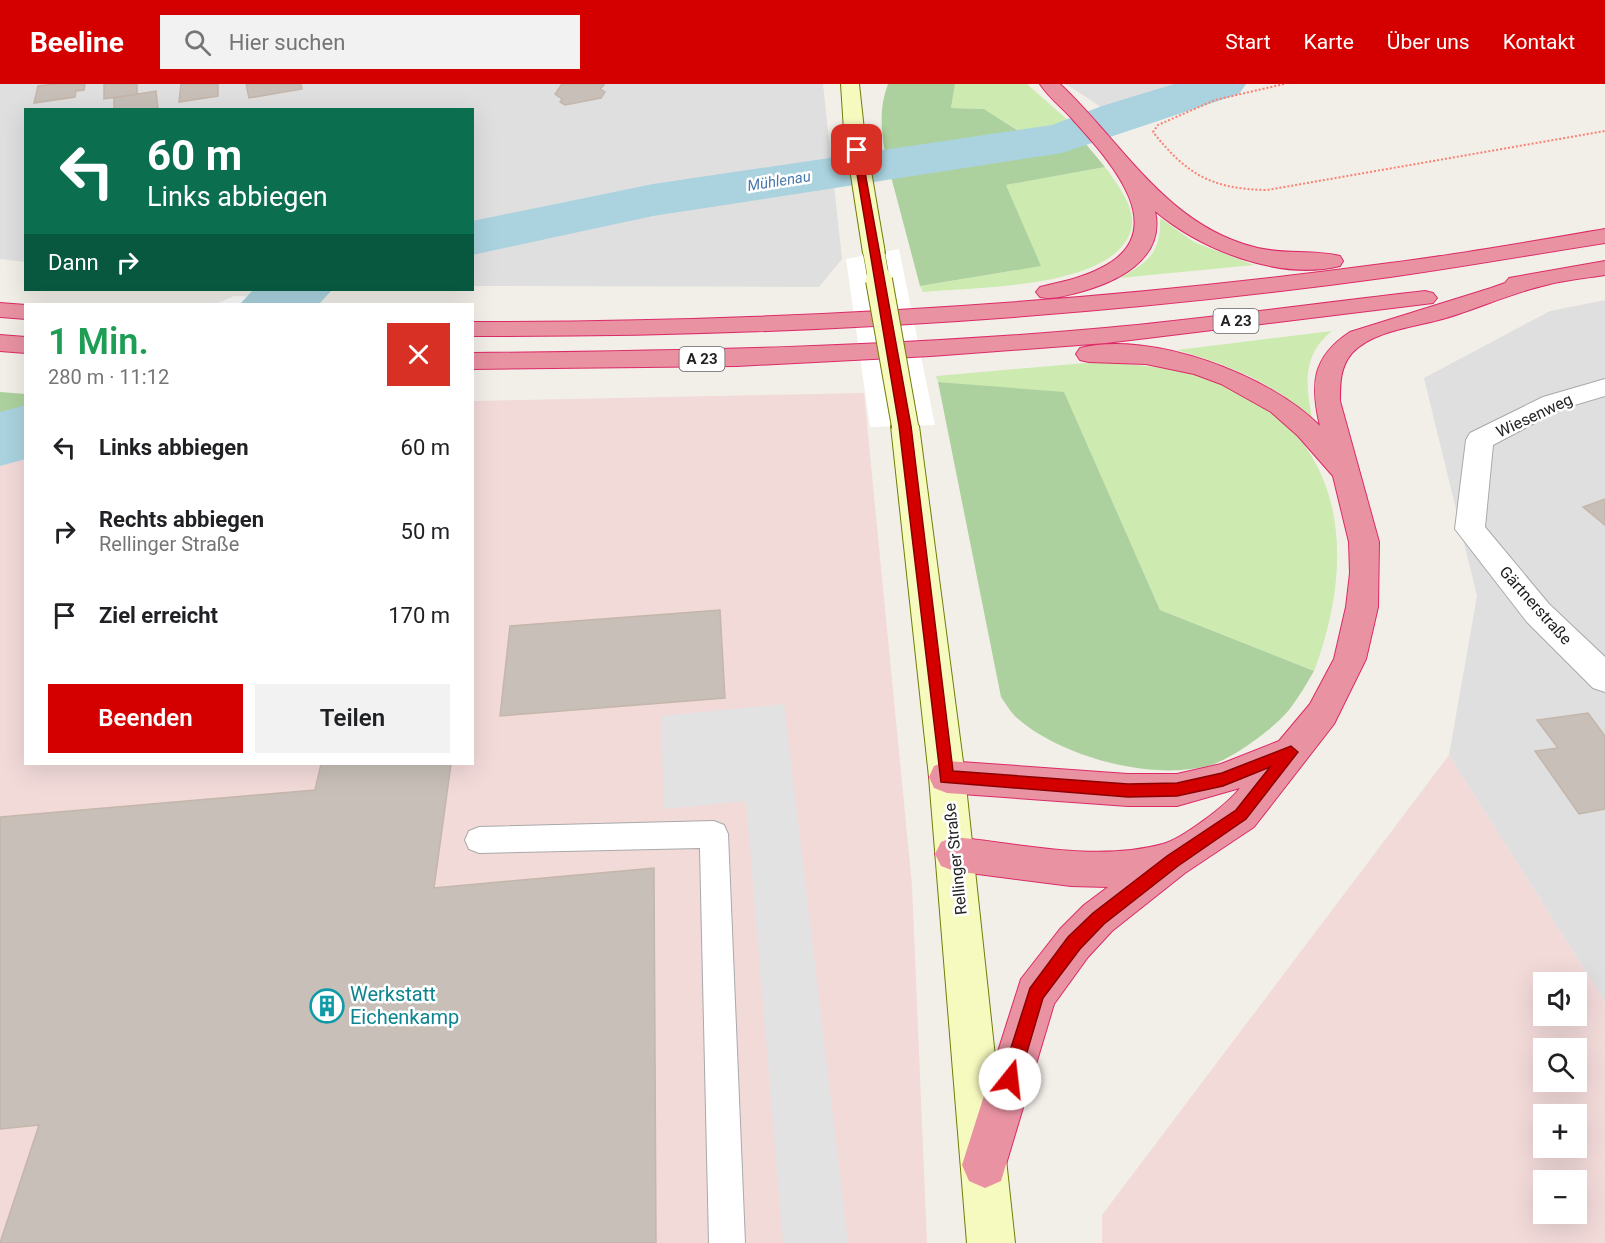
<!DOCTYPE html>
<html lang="de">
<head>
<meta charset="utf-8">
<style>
  :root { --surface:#fff; --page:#f2f2f2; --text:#202124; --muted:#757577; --accent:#d40000 }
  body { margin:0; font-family:Roboto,sans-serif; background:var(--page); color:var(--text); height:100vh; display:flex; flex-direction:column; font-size:22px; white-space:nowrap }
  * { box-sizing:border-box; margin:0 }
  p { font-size:20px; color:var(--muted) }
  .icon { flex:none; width:33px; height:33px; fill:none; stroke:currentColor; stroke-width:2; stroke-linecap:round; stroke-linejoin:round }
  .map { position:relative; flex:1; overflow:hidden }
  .details { position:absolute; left:24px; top:219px; width:450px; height:462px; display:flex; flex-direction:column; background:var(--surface); border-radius:0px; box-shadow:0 6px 24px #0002 }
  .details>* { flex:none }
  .top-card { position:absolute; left:24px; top:24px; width:450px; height:183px; border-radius:0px; box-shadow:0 6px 24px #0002; background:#0b6e4f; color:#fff; overflow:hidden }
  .controls { position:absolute; left:1533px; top:888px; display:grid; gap:12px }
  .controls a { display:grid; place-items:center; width:54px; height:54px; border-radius:0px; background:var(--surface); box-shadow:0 6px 24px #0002; font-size:30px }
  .pin { position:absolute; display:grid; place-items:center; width:51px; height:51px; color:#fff; margin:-26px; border-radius:12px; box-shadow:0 3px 9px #0006 }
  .me { position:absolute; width:66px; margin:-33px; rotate:16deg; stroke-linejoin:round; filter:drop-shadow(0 0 4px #0008) }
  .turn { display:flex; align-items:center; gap:21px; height:126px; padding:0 24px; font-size:27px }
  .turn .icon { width:78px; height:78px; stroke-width:2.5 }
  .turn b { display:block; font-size:42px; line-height:51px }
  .then { display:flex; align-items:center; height:57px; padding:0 24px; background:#0003; gap:12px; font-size:22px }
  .round { display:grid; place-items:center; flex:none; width:63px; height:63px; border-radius:0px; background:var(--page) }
  .summary { display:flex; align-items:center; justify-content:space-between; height:102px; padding:0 24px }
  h1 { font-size:36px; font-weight:600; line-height:45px; color:#1e9e55 }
  .primary-button { display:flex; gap:12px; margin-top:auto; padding:12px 24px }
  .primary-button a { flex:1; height:69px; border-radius:0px; background:var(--accent); color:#fff; font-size:24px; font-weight:600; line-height:69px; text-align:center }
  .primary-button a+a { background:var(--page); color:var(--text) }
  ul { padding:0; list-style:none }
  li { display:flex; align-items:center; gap:18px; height:84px; padding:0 24px }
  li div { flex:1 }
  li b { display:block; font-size:22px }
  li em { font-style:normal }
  header { display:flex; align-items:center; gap:36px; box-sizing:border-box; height:84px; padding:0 30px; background:var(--accent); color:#fff }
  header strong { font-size:28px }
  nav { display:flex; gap:33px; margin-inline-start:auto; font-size:21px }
  .search { width:420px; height:54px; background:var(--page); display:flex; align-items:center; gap:15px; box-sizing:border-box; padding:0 21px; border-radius:0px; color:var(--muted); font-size:22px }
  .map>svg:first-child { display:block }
  .residential { fill:#e0dfdf }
  .commercial { fill:#f2dad9; fill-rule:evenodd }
  .grass { fill:#cdebb0 }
  .forest { fill:#add19e }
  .parking { fill:#e2e2e2 }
  .pier { fill:#fff }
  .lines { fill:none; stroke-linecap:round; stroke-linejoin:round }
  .river { fill:#aad3df; fill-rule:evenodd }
  .building { fill:#c7bfb8; stroke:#c4b6ab; stroke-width:1.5 }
  .lane-casing { stroke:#a9a9a9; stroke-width:2 }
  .street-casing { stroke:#a9a9a9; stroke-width:2 }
  .secondary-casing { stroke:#707d05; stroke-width:2 }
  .highway-casing { stroke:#dc2a67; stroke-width:2 }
  .path { stroke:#fa8072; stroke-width:2; stroke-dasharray:2 2; stroke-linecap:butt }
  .lane { fill:#fff; fill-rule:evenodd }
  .street { fill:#fff; fill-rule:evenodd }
  .secondary { fill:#f7fabf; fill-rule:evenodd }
  .highway { fill:#e892a2; fill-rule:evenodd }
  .secondary-bridge-far1-casing { stroke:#707d05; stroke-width:22; stroke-linecap:butt }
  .secondary-bridge-casing { stroke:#707d05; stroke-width:28; stroke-linecap:butt }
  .secondary-bridge-far1 { stroke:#f7fabf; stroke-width:21 }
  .secondary-bridge { stroke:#f7fabf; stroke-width:26 }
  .route { fill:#d40000; stroke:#8a0000; stroke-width:1.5 }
  .labels { text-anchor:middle; stroke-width:5; stroke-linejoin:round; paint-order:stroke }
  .far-water-label { font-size:15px; font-style:italic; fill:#4a7aab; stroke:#fff }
  .shield { fill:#fff; stroke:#646464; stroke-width:1.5 }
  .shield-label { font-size:15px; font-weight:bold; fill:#222 }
  .street-label { font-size:16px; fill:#222; stroke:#fff }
  .near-culture-label { font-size:20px; fill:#0d838f; stroke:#fff; text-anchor:start }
</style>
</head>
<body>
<header>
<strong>Beeline</strong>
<div class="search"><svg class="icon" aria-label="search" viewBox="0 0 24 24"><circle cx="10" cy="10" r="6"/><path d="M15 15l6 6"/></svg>Hier suchen</div>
<nav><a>Start</a><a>Karte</a><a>Über uns</a><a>Kontakt</a></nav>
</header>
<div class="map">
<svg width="1605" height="1159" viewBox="0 0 1605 1159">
  <rect width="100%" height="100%" fill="#f2efe9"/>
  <path class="residential" d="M0,0H823L842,175L819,203L473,202L472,26H26L25,178L0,175Z
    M1066,0H1209L1113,31Z
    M1605,216V918L1449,671L1477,512L1424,294L1550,227Z"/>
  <path class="commercial" d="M864,309L912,801L927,1159H0V382L25,366L26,680H472L473,317Z
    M1449,671L1605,918V1159H1102V1131ZM1544,898H1576V932H1544ZM1544,964H1576V998H1544ZM1544,1030H1576V1064H1544ZM1544,1096H1576V1130H1544Z"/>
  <path class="grass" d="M955,0H1027L1070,38L1020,48L984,25L951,24Z
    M1105,83C1117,100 1139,126 1130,149C1109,205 974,203 923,208L920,202L1040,182L1006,101Z
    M1160,134L1194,158L1254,181L1120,194C1148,178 1161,169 1160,134Z
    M1332,247C1303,270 1305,300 1312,333C1268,297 1232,282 1177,266Z
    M1097,278C1142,281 1188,284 1230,303C1350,357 1355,479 1314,587L1160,526L1064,309L938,298L936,292Z"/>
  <path class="forest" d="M888,0H955L951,24L984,25L1020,48L885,69C881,44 879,24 888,0Z
    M1085,59L1105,83L1006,101L1041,182L920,202L889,85Z
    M938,298L1064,308L1160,526L1314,587C1307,599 1300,611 1292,622C1278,642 1234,674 1211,681C1154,698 1061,673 1017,634C1011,629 1006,620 1001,613Z
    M0,308L26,310L25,327L0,342Z"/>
  <path class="parking" d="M784,620L848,1159H783L746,717L664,725L661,632Z"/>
  <path class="pier" d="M899,165L935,341L870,343L846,175Z
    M234,212L315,214L300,220H216Z"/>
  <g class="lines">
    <path class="river" d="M1174,0H1246L1239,10L1062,69L653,132L472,171V137L653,100L1052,41L1102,22Z
      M253,206H332L319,220H240Z
      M26,321V375L0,382V328Z"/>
  </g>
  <path class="building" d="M56,0H85L84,6L76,7L75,13L34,19L38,2Z
    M104,0H137V10L104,15Z
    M181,0H218V12L179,18Z
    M246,0H301L302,5L249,14Z
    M562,0H601L604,1L600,5L605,8L601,14L565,21L560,18L562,15L555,10Z
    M156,7L158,25L114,26V14Z
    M1605,415V441L1583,423Z
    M720,526L725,614L500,632L510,542Z
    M1588,629L1605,652V725L1579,730L1535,667L1558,664L1537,636Z
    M321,680H451L434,804L654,784L656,1159H0L39,1041L0,1045V733L315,706Z"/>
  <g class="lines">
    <defs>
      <path id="lane" d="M714,737L724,741L728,750L745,1159H709L700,764L479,769L469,765L465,756L469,747L479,743Z"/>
      <path id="street" d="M1605,295V312L1561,325L1493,361L1485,443L1549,520L1605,573V608L1593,604L1527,538L1455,445L1466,356L1470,349L1543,313Z"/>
      <path id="secondary" d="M841,0H859L864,46L885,169L882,174H866L863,169L844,46Z
        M905,333L915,336L919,342L965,693L1015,1159H967L929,693L891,342L895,336Z"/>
      <path id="highway" d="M1040,0H1060C1122,58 1165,140 1254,163C1283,171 1313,165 1340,172L1343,177L1340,182C1280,197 1201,166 1155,127C1166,176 1115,199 1076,209C1064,212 1052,216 1040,213L1036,208L1040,203C1061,198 1082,194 1101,184C1175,147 1109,76 1074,37C1064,25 1049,14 1040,0Z
        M1605,145V159C1534,170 1462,183 1390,193C1086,235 780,253 472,252V238C780,238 1086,220 1390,179C1462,170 1534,157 1605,145Z
        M1605,177V191C1586,194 1565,196 1546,201C1512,209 1479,224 1446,234C1416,243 1374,246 1352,269C1340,283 1340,300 1340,317L1379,458L1378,523L1366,575L1334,640L1254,743L1185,789L1112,847L1088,873L1054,920L1001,1097L985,1104L969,1097L962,1081L1021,895L1060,845L1084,821L1108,803L1071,802L954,787L941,782L935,770L941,758L954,753C1021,760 1097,778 1163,760C1182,755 1228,720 1240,704L1177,722H1128L947,709L934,704L929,693L934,682L947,677L1128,690H1177L1221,680L1279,657L1310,620L1334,575L1346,523L1350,489L1349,458L1333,392L1298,352L1271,328L1221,300L1194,290L1146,280L1089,278L1080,276L1076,270L1080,264C1151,246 1270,291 1320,342C1310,300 1312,273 1350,248L1491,204L1505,199L1509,194Z
        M1425,207L1433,209L1437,214L1433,219L1106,259L931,272L737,282L472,285V269C684,267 895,263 1105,244C1212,234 1319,219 1425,207Z
        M0,219L26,221V235L0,233Z
        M0,251L26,253V269L0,267Z"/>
    </defs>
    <use href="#lane" class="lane-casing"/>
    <use href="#street" class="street-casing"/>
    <use href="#secondary" class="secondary-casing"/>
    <use href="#highway" class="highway-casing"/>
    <path class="path" d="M1284,0L1215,16L1158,41L1153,48C1187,91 1212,105 1267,106L1605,47"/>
    <use href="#lane" class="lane"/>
    <use href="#street" class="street"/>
    <use href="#secondary" class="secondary"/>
    <use href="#highway" class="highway"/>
    <defs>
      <path id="secondary-bridge-far1" d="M874,169L879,197"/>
      <path id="secondary-bridge" d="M879,196L905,342"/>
    </defs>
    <use href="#secondary-bridge-far1" class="secondary-bridge-far1-casing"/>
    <use href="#secondary-bridge" class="secondary-bridge-casing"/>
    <use href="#secondary-bridge-far1" class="secondary-bridge-far1"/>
    <use href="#secondary-bridge" class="secondary-bridge"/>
  </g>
  <path class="route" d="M857,64L861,66L911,342L953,687L1128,700L1177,699L1222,689L1291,662L1298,668L1246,735L1178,782L1104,840L1080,865L1043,914L1019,995L1017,1002L1010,1004L1004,1002L1001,995L1030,904L1068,853L1093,829L1167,772L1236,726L1270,683L1223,702L1177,712L1128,713L941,698L899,342L853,66Z"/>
  <defs>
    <symbol id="building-ring" viewBox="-11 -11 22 22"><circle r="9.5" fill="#fff" stroke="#0f9aa8" stroke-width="1.5"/><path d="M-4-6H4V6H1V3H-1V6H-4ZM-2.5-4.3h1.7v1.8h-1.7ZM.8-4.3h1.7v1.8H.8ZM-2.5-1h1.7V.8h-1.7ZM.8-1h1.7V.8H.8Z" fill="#0f9aa8"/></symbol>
  </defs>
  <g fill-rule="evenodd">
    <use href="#building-ring" x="308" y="903" width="38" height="38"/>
  </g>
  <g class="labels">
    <g class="far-water-label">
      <text transform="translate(779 97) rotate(-9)" y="5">Mühlenau</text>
    </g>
    <g class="shield">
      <rect x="1213.5" y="225" width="45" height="24" rx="4.5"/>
      <rect x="679.5" y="263" width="45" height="24" rx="4.5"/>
    </g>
    <g class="shield-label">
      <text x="1236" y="242">A 23</text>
      <text x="702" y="280">A 23</text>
    </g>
    <g class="street-label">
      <text transform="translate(1534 331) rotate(-25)" y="6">Wiesenweg</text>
      <text transform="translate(1536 521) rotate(48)" y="6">Gärtnerstraße</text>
      <text transform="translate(955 775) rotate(-96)" y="6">Rellinger Straße</text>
    </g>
    <g class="near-culture-label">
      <text x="350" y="917">Werkstatt<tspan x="350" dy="23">Eichenkamp</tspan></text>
    </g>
  </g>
</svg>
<div class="controls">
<a><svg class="icon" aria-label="sound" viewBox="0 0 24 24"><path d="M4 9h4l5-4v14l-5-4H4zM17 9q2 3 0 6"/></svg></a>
<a><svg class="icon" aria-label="search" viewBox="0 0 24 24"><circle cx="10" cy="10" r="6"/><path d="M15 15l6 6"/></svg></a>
<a>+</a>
<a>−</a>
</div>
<div class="pin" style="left:857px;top:66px;background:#d93025"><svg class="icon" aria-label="arrive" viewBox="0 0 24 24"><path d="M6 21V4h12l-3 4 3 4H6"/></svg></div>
<svg class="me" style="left:1010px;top:995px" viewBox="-20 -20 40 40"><circle r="19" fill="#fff"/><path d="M0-13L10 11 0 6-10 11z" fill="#d40000"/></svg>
<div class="top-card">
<div class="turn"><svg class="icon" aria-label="left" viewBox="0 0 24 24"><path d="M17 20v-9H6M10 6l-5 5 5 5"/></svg><div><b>60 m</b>Links abbiegen</div></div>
<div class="then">Dann<svg class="icon" aria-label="right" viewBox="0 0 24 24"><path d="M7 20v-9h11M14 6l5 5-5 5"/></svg></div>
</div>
<section class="details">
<div class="summary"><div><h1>1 Min.</h1><p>280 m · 11:12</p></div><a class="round" style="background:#d93025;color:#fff"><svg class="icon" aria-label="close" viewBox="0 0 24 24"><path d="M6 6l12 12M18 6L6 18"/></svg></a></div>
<ul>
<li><svg class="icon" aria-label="left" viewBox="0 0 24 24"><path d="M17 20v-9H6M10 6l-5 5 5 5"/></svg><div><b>Links abbiegen</b></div><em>60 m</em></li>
<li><svg class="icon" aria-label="right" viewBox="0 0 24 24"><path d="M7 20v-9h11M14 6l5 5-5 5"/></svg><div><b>Rechts abbiegen</b><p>Rellinger Straße</p></div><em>50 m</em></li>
<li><svg class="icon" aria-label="arrive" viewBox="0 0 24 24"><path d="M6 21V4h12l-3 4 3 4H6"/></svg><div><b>Ziel erreicht</b></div><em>170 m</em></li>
</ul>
<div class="primary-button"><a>Beenden</a><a>Teilen</a></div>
</section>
</div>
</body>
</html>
